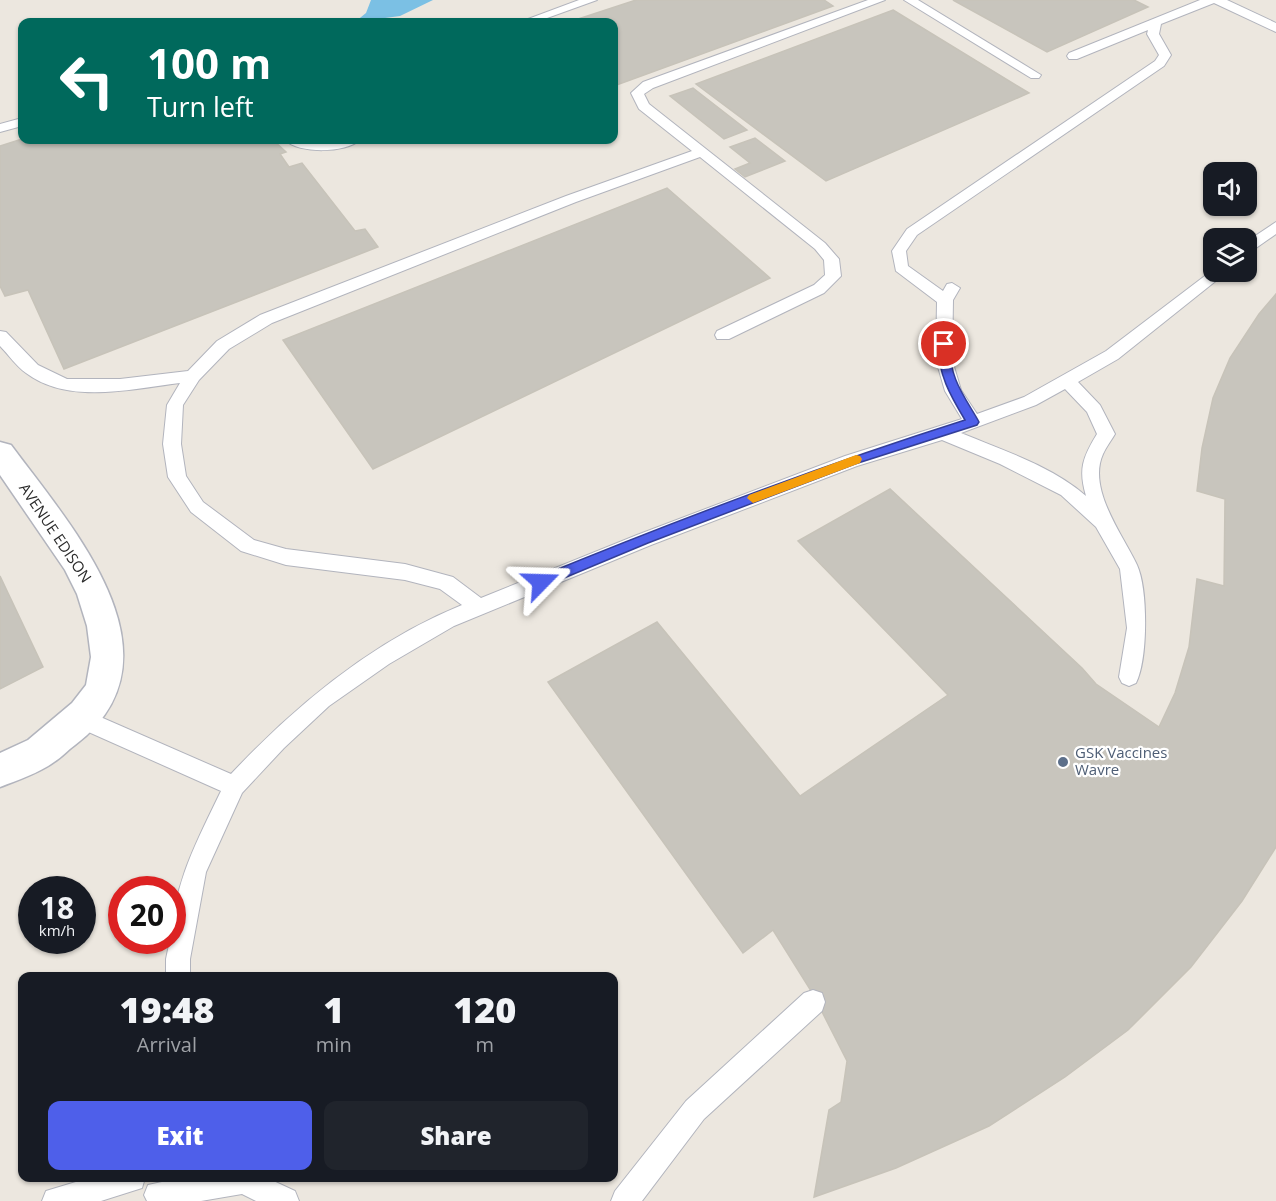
<!DOCTYPE html>
<html lang="en">
<head>
<meta charset="utf-8">
<style>
  :root { --surface:#171b24; --page:#20242c; --text:#f1f3f6; --muted:#9ea1a6; --accent:#4e5fea }
  body { margin:0; font-family:"Open Sans",sans-serif; background:var(--page); color:var(--text); height:100vh; display:flex; flex-direction:column; font-size:22px; white-space:nowrap }
  * { box-sizing:border-box; margin:0 }
  p { font-size:20px; color:var(--muted) }
  .icon { flex:none; width:33px; height:33px; fill:none; stroke:currentColor; stroke-width:2; stroke-linecap:round; stroke-linejoin:round }
  .map { position:relative; flex:1; overflow:hidden }
  .drawer { position:absolute; left:18px; top:972px; width:600px; height:210px; display:flex; flex-direction:column; background:var(--surface); border-radius:12px; box-shadow:0 2px 4px #0004 }
  .drawer>* { flex:none }
  .guide { position:absolute; left:18px; top:18px; width:600px; height:126px; border-radius:12px; box-shadow:0 2px 4px #0004; background:#00695c; color:#fff; overflow:hidden }
  .controls { position:absolute; left:1203px; top:162px; display:grid; gap:12px }
  .controls a { display:grid; place-items:center; width:54px; height:54px; border-radius:12px; background:var(--surface); box-shadow:0 2px 4px #0004; font-size:30px }
  .speed { position:absolute; left:18px; top:876px; display:flex; gap:12px; font-size:30px; font-weight:700; text-align:center }
  .speed>* { display:grid; place-content:center; width:78px; height:78px; border-radius:50%; background:var(--surface); box-shadow:0 2px 4px #0004; line-height:1 }
  .speed small { font-size:15px; font-weight:400 }
  .speed .limit { border:9px solid #d22; background:#fff; color:#111 }
  .pin { position:absolute; display:grid; place-items:center; width:51px; height:51px; color:#fff; margin:-26px; border:3px solid #fff; border-radius:50%; box-shadow:0 2px 6px #0007 }
  .me { position:absolute; width:66px; margin:-33px; rotate:68deg; stroke-linejoin:round; filter:drop-shadow(0 0 4px #0008) }
  .turn { display:flex; align-items:center; gap:21px; height:126px; padding:0 30px; font-size:27px }
  .turn .icon { width:78px; height:78px; stroke-width:2.5 }
  .turn b { display:block; font-size:42px; line-height:51px }
  .eta { display:flex; justify-content:space-evenly; align-items:center; height:102px; text-align:center }
  .eta b { font-size:36px; font-weight:800; line-height:42px }
  .button { display:flex; gap:12px; margin-top:auto; padding:12px 30px }
  .button a { flex:1; height:69px; border-radius:12px; background:var(--accent); color:#fff; font-size:24px; font-weight:800; line-height:69px; text-align:center }
  .button a+a { background:var(--page); color:var(--text) }
  .map>svg:first-child { display:block }
  .water { fill:#7bc0e4 }
  .building { fill:#c8c5bd; stroke:#c7c3b9; stroke-width:1.5 }
  .lines { fill:none; stroke-linecap:round; stroke-linejoin:round }
  .service-casing { stroke:#b2b4bd; stroke-width:2 }
  .minor-casing { stroke:#b2b4bd; stroke-width:3 }
  .service { fill:#fff; fill-rule:evenodd }
  .minor { fill:#fff; fill-rule:evenodd }
  .route { fill:#4e5fea; stroke:#333e98; stroke-width:1.5 }
  .slow { fill:#f59e0b }
  .service-dot { fill:#5c6f8a; stroke:#fff; stroke-width:2 }
  .labels { text-anchor:middle; stroke-width:4.5; stroke-linejoin:round; paint-order:stroke }
  .street-label { font-size:15px; fill:#2b2b2b; stroke:#fff }
  .service-label { font-size:15px; fill:#4e5e75; stroke:#fff; text-anchor:start }
</style>
</head>
<body>
<div class="map">
<svg width="1276" height="1201" viewBox="0 0 1276 1201">
  <rect width="100%" height="100%" fill="#ece7df"/>
  <path class="water" d="M371,0H433L400,16L355,22L366,13Z"/>
  <path class="building" d="M636,0H824L833,6L614,86V22H569Z
    M953,0H1134L1148,7L1047,52Z
    M893,10L1029,93L826,181L696,84Z
    M693,88L747,130L724,139L670,96Z
    M755,138L785,161L745,177L735,169L750,163L730,147Z
    M22,139L273,140L286,152L280,154L289,167L302,163L355,231L365,229L378,247L64,369L28,290L5,296L0,286V146Z
    M667,188L770,278L373,469L283,340Z
    M1276,294V847L1242,901L1191,967L1128,1030L1065,1077L989,1126L896,1168L814,1197L829,1110L841,1102L847,1061L813,994L773,930L743,953L548,682L657,622L800,796L948,695L798,541L890,489L1082,668L1096,684L1159,727L1175,693L1189,647L1197,579L1224,586L1225,499L1197,491L1202,448L1213,398L1230,358L1259,314Z
    M0,576L43,667L0,689Z"/>
  <g class="lines">
    <defs>
      <path id="service" d="M579,0H597L536,22H520Z
        M868,0H885L653,88L644,94L649,104L825,243L839,259L841,276L824,293L729,339H717L715,335L717,331L814,285L825,275L824,260L815,249L700,157L576,202L272,323L229,349L199,380L183,405L181,444L186,476L203,502L254,540L286,549L405,564L453,577L481,598L637,535L845,456L962,419L945,391L936,360L937,302L896,271L892,251L907,229L1155,61L1159,55L1147,34L1148,30L1077,59H1069L1067,56L1069,53L1200,0H1227L1276,23V32L1214,3L1161,24L1159,34L1171,55L1164,66L917,235L906,251L908,266L943,291L947,284L952,283L960,288L953,300L952,360L961,390L977,414L1024,397L1106,351L1214,269V272H1227L1118,359L1078,382L1100,405L1115,434C1111,441 1106,447 1103,454C1087,489 1123,535 1137,565C1148,589 1148,659 1136,683L1129,686L1122,683L1119,677L1127,628L1120,569L1096,527L1061,495L1000,464L942,440L857,466L651,545L454,626L389,664L329,706L284,748L242,793L206,872L190,959V976H166V959L170,940H172C172,886 198,839 221,791L75,726L71,719L75,712L82,710L89,712L231,774C296,705 373,641 462,605L440,589L405,580L286,565L241,551L191,512L168,477L163,444L167,405L180,383C131,389 68,405 26,373C16,366 8,354 0,346V331L6,332L38,365L67,379H120L188,371L217,341L260,315L566,196L692,151L639,109L631,93L643,82ZM1065,389L1087,412L1097,434C1083,457 1078,469 1086,496C1052,466 1002,450 961,433L1036,405Z
        M904,0H918L1041,75L1039,78H1031Z
        M22,118V126L0,132V124Z
        M285,140L322,142L360,140C346,153 299,154 285,140Z
        M1276,222V234L1246,255V242Z
        M813,990L822,993L825,1002L822,1011L704,1119L642,1201H611L615,1191L686,1101L804,993Z
        M89,1178H145L142,1188L101,1201H42L46,1191Z
        M180,1178H267L295,1191L299,1201H256L242,1194L201,1201H147L144,1195L148,1185Z"/>
      <path id="minor" d="M0,442L11,445C71,526 190,657 75,745C68,750 62,757 54,762C39,773 18,780 0,787V753L28,740L72,703L86,685L91,657L87,626L77,594L65,570L0,475Z"/>
    </defs>
    <use href="#service" class="service-casing"/>
    <use href="#minor" class="minor-casing"/>
    <use href="#service" class="service"/>
    <use href="#minor" class="minor"/>
  </g>
  <path class="route" d="M944,340L950,344C949,378 963,394 979,422L977,425L855,464L648,543L545,586H536L534,582L536,578C677,520 820,466 965,420C950,395 938,374 938,344Z"/>
  <path class="slow" d="M856,455L860,456L862,459L860,463L753,503L747,498L749,495Z"/>
  <circle class="service-dot" cx="1063" cy="762" r="6"/>
  <g class="labels">
    <g class="street-label">
      <text transform="translate(55 533) rotate(56)" y="5">AVENUE EDISON</text>
    </g>
    <g class="service-label">
      <text x="1075" y="758">GSK Vaccines<tspan x="1075" dy="17">Wavre</tspan></text>
    </g>
  </g>
</svg>
<div class="controls">
<a><svg class="icon" aria-label="sound" viewBox="0 0 24 24"><path d="M4 9h4l5-4v14l-5-4H4zM17 9q2 3 0 6"/></svg></a>
<a><svg class="icon" aria-label="layers" viewBox="0 0 24 24"><path d="M12 4l9 5-9 5-9-5zM3 14l9 5 9-5"/></svg></a>
</div>
<div class="speed"><div>18<small>km/h</small></div><div class="limit">20</div></div>
<div class="pin" style="left:944px;top:344px;background:#d93025"><svg class="icon" aria-label="arrive" viewBox="0 0 24 24"><path d="M6 21V4h12l-3 4 3 4H6"/></svg></div>
<svg class="me" style="left:541px;top:582px" viewBox="-20 -20 40 40"><path d="M0-17L14 15 0 8-14 15z" fill="#4e5fea" stroke="#fff" stroke-width="4"/></svg>
<div class="guide">
<div class="turn"><svg class="icon" aria-label="left" viewBox="0 0 24 24"><path d="M17 20v-9H6M10 6l-5 5 5 5"/></svg><div><b>100 m</b>Turn left</div></div>
</div>
<section class="drawer">
<div class="eta">
<div><b>19:48</b><p>Arrival</p></div>
<div><b>1</b><p>min</p></div>
<div><b>120</b><p>m</p></div>
</div>
<div class="button"><a>Exit</a><a>Share</a></div>
</section>
</div>
</body>
</html>
